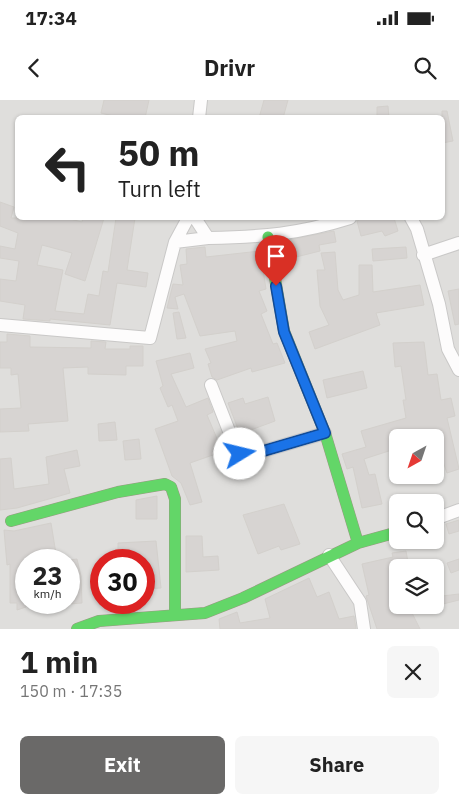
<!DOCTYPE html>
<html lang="en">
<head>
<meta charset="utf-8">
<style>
  :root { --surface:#fff; --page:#f6f6f6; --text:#222; --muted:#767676; --accent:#6a6968 }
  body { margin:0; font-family:"IBM Plex Sans",sans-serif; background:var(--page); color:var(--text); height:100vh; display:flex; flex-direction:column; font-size:19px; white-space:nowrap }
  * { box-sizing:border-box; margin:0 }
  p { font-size:16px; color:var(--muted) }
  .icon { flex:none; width:28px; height:28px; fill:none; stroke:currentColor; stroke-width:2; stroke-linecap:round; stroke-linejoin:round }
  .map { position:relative; height:529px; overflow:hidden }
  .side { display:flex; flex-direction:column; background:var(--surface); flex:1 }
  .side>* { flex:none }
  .guide { position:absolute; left:15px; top:15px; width:430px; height:105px; border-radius:8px; box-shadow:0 1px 4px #0004; background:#fff; color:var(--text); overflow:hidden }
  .needle { width:32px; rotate:220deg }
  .controls { position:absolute; left:389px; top:329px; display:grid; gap:10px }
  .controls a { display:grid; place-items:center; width:55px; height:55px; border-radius:8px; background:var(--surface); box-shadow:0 1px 4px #0004; font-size:25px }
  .speed { position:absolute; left:15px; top:449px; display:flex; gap:10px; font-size:25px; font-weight:700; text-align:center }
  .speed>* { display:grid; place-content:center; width:65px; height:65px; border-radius:50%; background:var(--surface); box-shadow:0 1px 4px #0004; line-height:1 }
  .speed small { font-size:12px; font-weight:400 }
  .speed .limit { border:8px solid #d22; background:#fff; color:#111 }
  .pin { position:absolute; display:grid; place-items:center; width:42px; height:42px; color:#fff; margin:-51px -21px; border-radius:50% 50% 50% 0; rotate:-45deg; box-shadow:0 0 5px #0007 }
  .pin .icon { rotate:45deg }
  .me { position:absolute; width:55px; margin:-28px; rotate:81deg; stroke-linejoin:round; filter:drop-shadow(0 0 4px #0008) }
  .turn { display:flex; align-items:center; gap:18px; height:105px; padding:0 20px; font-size:22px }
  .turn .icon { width:65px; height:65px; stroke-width:2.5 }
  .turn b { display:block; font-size:35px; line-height:42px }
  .round { display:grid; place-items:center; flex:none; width:52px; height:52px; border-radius:8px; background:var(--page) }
  .summary { display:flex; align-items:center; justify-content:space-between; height:85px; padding:0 20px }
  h1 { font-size:30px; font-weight:700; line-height:38px }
  .button { display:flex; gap:10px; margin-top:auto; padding:10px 20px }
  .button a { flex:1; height:58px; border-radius:8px; background:var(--accent); color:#fff; font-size:20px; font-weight:700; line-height:58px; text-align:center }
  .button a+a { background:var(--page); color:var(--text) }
  .status { display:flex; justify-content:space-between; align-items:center; height:35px; padding:0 25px; background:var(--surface); direction:ltr }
  .status svg { height:14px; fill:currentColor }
  header { display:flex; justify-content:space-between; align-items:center; height:65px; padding:0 20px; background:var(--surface); font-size:22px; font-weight:700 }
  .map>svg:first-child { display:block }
  .residential { fill:#dfdedc; fill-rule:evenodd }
  .building { fill:#d7d4d2; stroke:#d3d0cc }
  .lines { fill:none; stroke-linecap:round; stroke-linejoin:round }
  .street-casing { stroke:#c9c8c7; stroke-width:14 }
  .fast-casing { stroke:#999a82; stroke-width:12 }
  .street { stroke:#fdfcfc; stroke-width:12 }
  .fast { stroke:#63d668; stroke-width:11 }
  .route-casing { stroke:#114b97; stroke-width:12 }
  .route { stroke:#1a73e8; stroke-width:9 }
</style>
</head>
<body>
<div class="status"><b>17:34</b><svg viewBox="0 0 49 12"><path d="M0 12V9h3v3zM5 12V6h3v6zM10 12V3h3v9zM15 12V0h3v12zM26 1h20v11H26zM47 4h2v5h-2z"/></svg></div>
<header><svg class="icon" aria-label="back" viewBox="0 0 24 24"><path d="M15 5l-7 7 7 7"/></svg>Drivr<svg class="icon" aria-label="search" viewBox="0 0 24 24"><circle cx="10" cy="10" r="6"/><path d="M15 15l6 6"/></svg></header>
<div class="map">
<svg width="459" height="529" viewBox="0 0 459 529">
  <rect width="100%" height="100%" fill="#f0eeeb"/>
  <path class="residential" d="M0,0H459V529H0ZM18,18H442V118H18ZM398,338H435V375H398ZM398,402H435V440H398ZM26,460H69V502H26ZM101,460H144V502H101ZM398,468H435V505H398Z"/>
  <path class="building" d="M104,0H149L145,18H121L101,13Z
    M264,0H288L283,18H259Z
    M388,6L389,18H377V7Z
    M442,11H447L453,41L442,43Z
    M0,102L14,107L11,118H66L82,122L83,118H104L85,181L65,174L72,153L42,145L37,165L63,170L55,211L84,214L88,194L99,196L103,171L108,172L116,118H135L127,170L148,173L146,187L117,183L110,225L50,219V221L23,219L25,205L0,201V179L16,181L19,161L0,158V146L15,149L18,133L0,126Z
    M362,118H394L398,131L385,136L382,131L361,136L357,121Z
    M334,131L336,142L319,145L320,151L288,159L283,141Z
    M205,147L206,157L260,151L266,189L259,191L267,211L261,214L273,244L277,243L285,263L252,272L251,268L217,280L212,277L208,264L211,263L205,249L237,241L235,231L200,236L184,194L175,197L178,209L167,208L173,184L183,185L180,165L187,164L186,149Z
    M406,147L407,158L373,161L372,149Z
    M335,152L338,190L343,200L359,195V165H372L373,192L420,185L424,205L376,213L380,225L315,249L309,232L329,225L320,206L317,170H325L321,153Z
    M459,189V224L455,225L448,191Z
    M179,212L186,238L177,239L173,213Z
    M7,234L30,236V247L91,248V241L106,242L105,249H130V246H143V266H126V275L88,274V267L63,268L68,321L28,324L29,331L0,332V309L21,308L18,274L11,275V268H0V242H7Z
    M424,242L428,275L437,274L441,300L451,298L455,316L447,318L459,369L447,373L438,347H435V338H398V348L364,359L369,375L375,374L382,404L362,408L353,367L347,369L342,354L366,347L361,331L406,318L403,300H406L401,266L395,267L393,243Z
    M190,253L194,268L171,274L186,307L208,298L213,312L207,315L218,341L223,339L227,350L190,363L202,402L190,405L181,383L172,376L155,329L178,321L172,305L168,307L160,288L163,286L156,261Z
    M363,271L367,288L327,298L323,280Z
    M268,297L275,321L240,334L228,303L243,298L245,304Z
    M115,322L117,340L99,341L98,324Z
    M139,339L141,359L125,360L123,341Z
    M77,350L80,366L64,369L70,393L17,408L0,410V359L11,358L14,389L49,384L46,357Z
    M157,396V419H136V400Z
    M284,404L300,444L281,450L279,446L258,454L243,415Z
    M459,420V431L449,434L446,424Z
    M51,423L57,460H26V507L17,510V503H10V464L7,465L4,430L14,431Z
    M186,436H202L203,457L218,456L219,470L186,472Z
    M156,441L161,488L144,489V460H118V443Z
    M406,451L409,468H398V505H408L420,529H377L366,496L369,495L362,464L393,457L392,453Z
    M77,459L81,476L82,503L69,504V460Z
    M459,459V470L451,473L447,463Z
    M309,478L317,497L329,492L339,519L354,516L356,529H220L219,519L237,512L240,523L270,518L265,499Z
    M435,480H438L442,496L459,494V500L435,506Z"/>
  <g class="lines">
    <defs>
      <path id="street" d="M199,18L201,0
        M195,118L208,138C262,137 299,134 350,118
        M411,118L417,129L439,204L448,249L459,270
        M175,142L208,138
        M423,155L459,143
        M0,225L150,238L175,142L188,118
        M211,285L236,349L240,354L246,356L325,333
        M435,419L459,410
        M329,455L360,502L364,529"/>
      <path id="fast" d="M268,137L284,231L325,333L358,443
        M11,421L118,392L165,384L171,387L175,399V515
        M77,529L99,521L205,513L243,498L358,443L398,432"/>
    </defs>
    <use href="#street" class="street-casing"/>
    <use href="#fast" class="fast-casing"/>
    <use href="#street" class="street"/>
    <use href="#fast" class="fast"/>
  </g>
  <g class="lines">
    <defs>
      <path id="route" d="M240,354L246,356L325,333L284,232L276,186"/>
    </defs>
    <use href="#route" class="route-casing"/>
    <use href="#route" class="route"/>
  </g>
</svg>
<div class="controls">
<a><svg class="needle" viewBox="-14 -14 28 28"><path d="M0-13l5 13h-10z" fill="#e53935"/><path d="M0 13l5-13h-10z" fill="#767676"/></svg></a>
<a><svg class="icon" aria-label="search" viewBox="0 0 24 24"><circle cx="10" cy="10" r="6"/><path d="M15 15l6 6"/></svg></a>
<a><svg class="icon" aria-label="layers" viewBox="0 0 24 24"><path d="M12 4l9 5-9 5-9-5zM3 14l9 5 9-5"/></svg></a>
</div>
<div class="speed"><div>23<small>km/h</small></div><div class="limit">30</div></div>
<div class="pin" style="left:276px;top:186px;background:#d93025"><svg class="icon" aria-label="arrive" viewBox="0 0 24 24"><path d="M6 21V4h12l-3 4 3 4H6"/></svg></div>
<svg class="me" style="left:240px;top:354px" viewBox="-20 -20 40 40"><circle r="19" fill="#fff"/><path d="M0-13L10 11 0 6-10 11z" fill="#1a73e8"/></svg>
<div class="guide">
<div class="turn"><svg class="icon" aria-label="left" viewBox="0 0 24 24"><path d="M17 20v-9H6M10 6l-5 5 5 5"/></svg><div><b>50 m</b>Turn left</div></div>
</div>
</div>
<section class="side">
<div class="summary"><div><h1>1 min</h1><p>150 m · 17:35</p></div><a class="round"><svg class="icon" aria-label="close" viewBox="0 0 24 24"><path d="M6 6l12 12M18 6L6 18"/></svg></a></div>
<div class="button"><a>Exit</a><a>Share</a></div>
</section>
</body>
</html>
